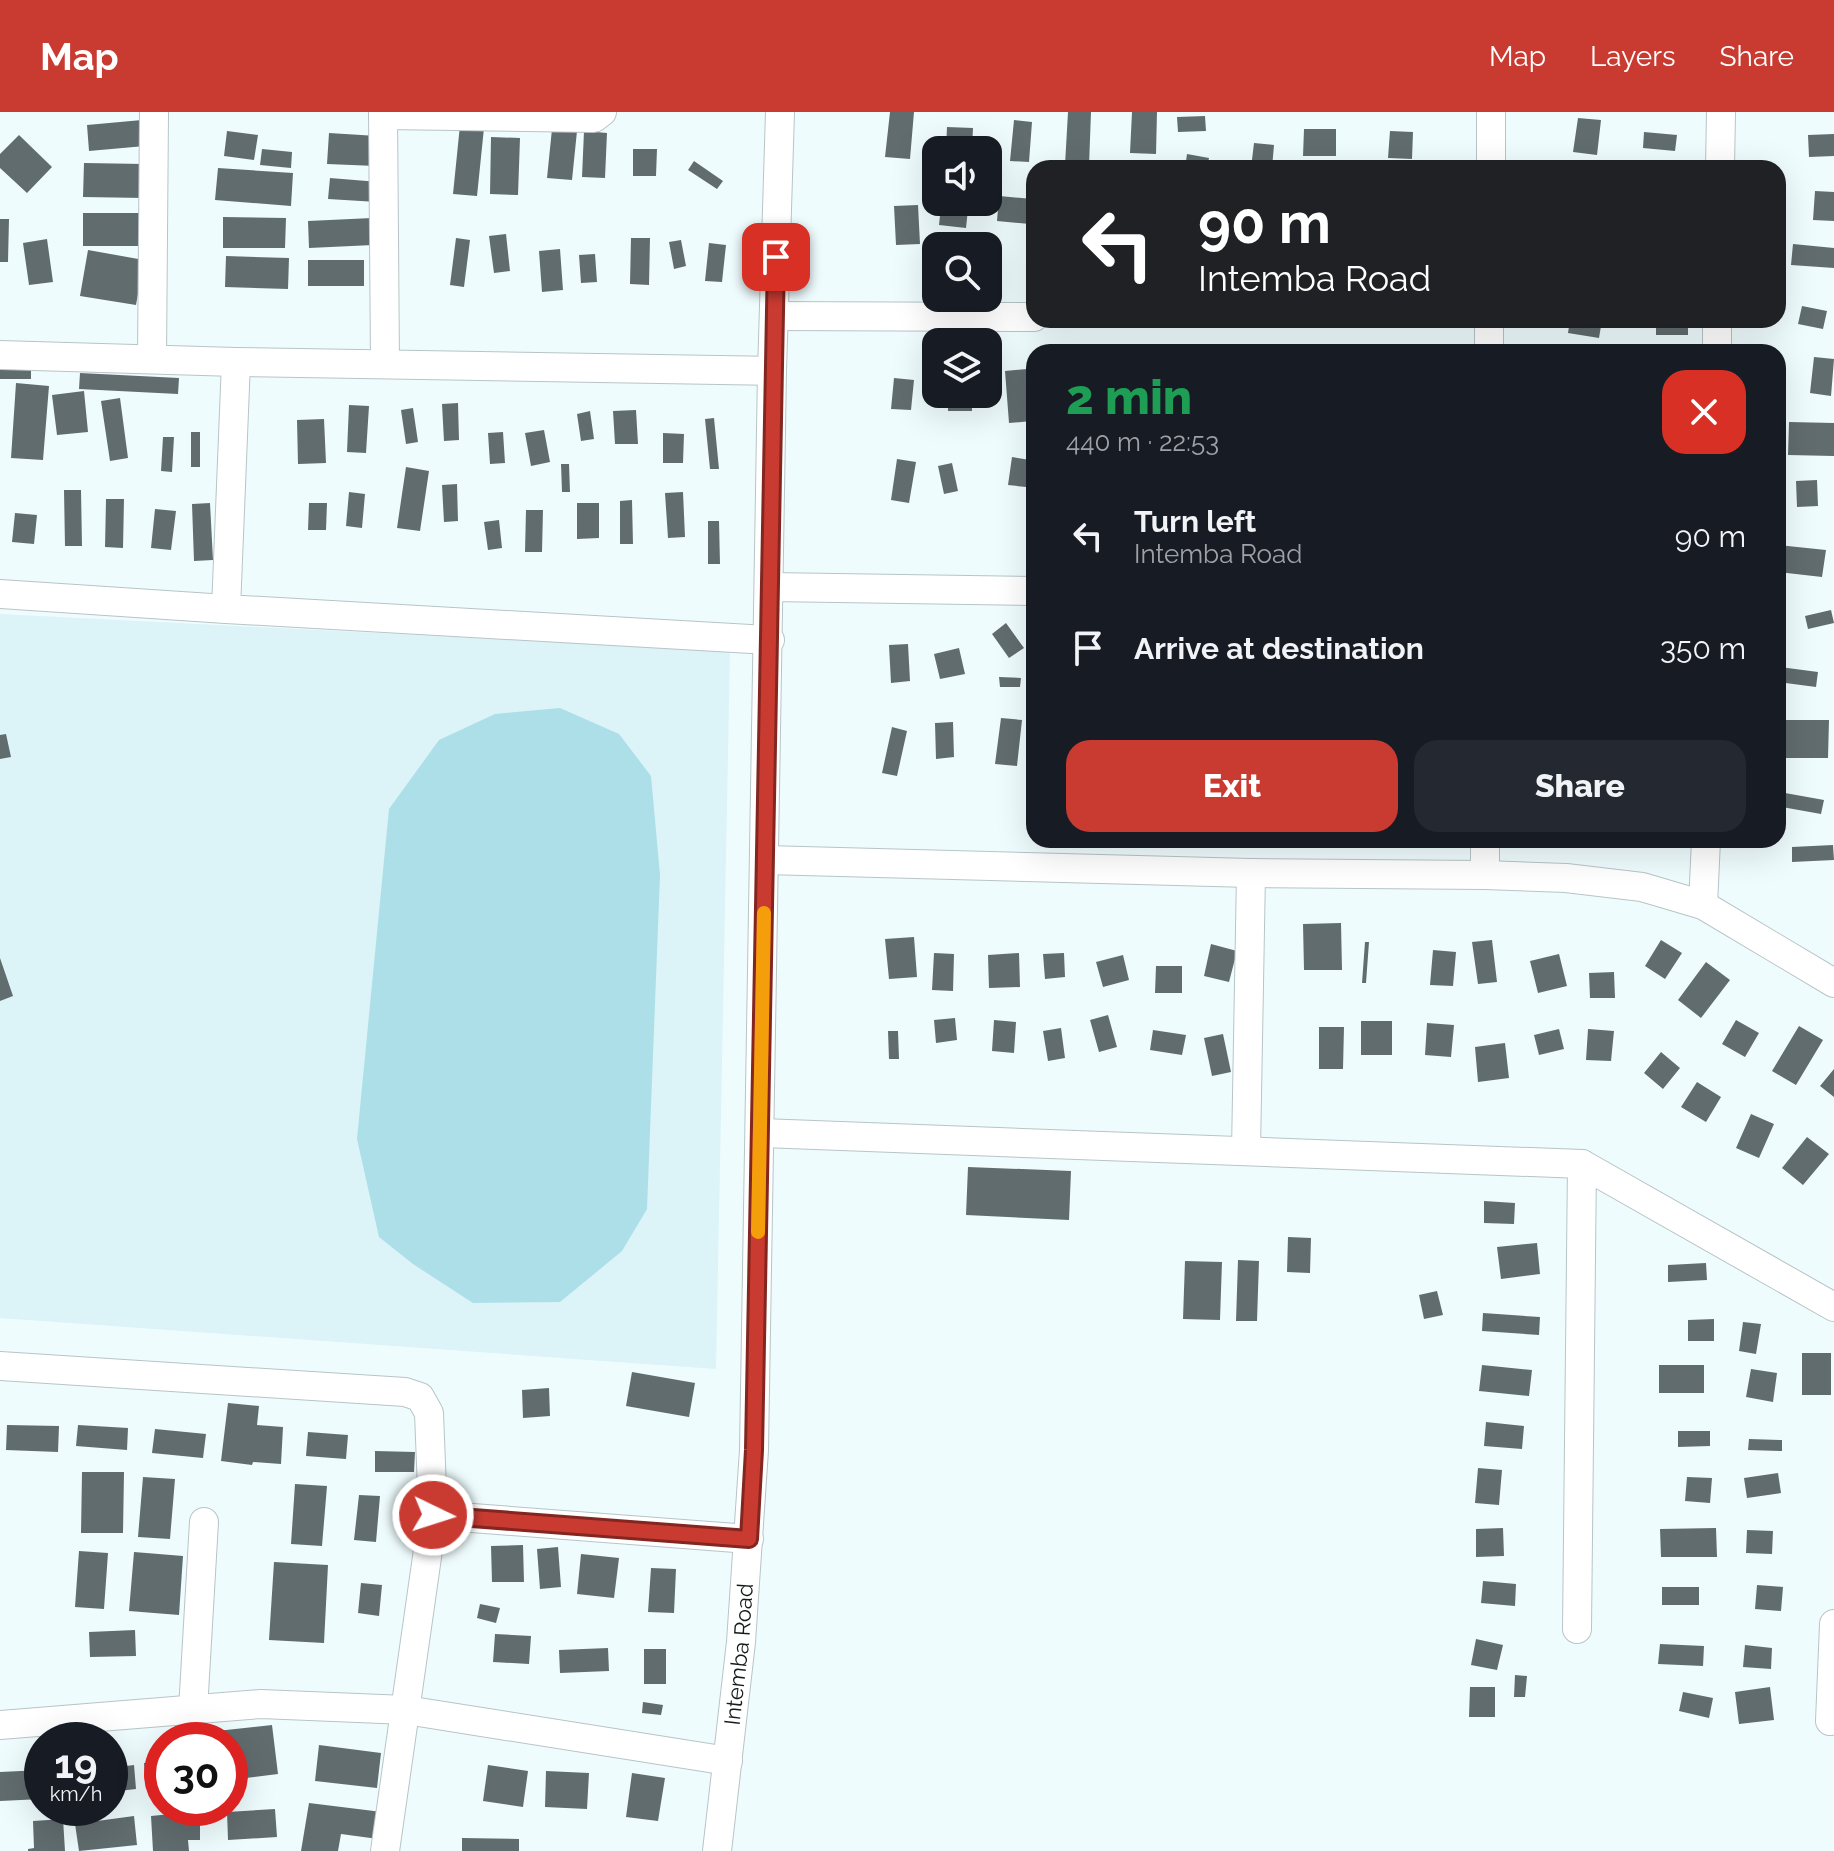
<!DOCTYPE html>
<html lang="en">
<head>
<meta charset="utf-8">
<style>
  :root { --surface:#171b24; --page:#242831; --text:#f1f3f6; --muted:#9ea1a6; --accent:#c93b31 }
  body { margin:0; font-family:Raleway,sans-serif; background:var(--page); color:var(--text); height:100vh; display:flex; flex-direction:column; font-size:30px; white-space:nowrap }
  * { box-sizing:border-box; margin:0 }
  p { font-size:26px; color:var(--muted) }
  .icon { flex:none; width:44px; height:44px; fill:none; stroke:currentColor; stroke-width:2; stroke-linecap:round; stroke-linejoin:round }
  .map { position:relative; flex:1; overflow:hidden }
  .side { position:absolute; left:1026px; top:232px; width:760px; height:504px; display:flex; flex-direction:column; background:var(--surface); border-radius:24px; box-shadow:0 8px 32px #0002 }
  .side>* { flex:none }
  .banner { position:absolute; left:1026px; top:48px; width:760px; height:168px; border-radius:24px; box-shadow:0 8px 32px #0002; background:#202124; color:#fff; overflow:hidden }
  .fabs { position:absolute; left:922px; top:24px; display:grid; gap:16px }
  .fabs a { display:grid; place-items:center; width:80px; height:80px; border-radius:16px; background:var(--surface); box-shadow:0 8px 32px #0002; font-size:40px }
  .speed { position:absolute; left:24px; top:1610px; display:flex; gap:16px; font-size:40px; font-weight:700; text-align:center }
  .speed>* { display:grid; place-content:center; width:104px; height:104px; border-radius:50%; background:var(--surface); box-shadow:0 8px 32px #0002; line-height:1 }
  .speed small { font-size:20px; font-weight:400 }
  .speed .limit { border:12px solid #d22; background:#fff; color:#111 }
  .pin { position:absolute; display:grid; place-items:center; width:68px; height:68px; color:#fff; margin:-34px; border-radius:16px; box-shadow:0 4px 12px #0006 }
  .me { position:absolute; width:88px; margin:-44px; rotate:94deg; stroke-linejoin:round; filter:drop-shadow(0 0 6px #0008) }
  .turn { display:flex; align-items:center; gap:28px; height:168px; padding:0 40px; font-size:36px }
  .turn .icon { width:104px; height:104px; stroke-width:2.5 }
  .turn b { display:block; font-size:56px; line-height:68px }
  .round { display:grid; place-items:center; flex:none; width:84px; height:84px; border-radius:24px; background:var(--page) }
  .head { display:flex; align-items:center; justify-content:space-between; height:136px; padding:0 40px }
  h1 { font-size:48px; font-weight:800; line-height:60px; color:#1e9e55 }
  .cta { display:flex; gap:16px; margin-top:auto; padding:16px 40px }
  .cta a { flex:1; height:92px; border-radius:24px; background:var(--accent); color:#fff; font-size:32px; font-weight:800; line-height:92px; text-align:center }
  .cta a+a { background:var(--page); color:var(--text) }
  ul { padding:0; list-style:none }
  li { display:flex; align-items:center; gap:24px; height:112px; padding:0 40px }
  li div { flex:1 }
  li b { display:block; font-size:30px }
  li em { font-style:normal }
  header { display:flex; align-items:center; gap:48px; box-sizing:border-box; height:112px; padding:0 40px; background:var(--accent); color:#fff }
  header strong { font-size:38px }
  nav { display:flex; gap:44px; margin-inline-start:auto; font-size:28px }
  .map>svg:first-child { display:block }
  .built { fill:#dcf3f7 }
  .green { fill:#acdfe8 }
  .building { fill:#616c6e }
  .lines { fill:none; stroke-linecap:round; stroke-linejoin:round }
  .minor-casing { stroke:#b8c4c6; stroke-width:30 }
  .minor { stroke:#fff; stroke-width:28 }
  .route-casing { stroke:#832620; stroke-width:20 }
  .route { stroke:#c93b31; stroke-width:14 }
  .slow { stroke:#f59e0b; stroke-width:14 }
  .labels { text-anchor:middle; stroke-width:6; stroke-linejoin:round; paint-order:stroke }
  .street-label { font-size:22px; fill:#161a1b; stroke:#effcfe }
</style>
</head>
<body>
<header>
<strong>Map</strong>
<nav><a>Map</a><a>Layers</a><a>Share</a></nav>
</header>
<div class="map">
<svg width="1834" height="1739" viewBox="0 0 1834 1739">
  <rect width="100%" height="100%" fill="#effcfe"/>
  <path class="built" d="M0,502L730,539L716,1257L0,1206Z"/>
  <path class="green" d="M560,596L619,622L651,664L660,763L647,1097L622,1139L560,1190L473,1191L413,1152L379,1125L357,1027L389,697L439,628L495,602Z"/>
  <path class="building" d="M890,0H914L910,47L885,45Z
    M1068,0H1091L1089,54L1065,53Z
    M1132,0H1157L1156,42L1130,41Z
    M1205,4L1206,19L1178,20L1177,5Z
    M1578,6L1601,8L1597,43L1573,40Z
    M142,8L145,34L89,39L87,13Z
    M1014,8L1032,10L1029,50L1010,49Z
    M460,13L484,16L477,84L453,82Z
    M947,15L973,16L972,38L946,37Z
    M552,17L577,19L572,68L547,66Z
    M1304,17H1336V44H1303Z
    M227,19L258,23L254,48L224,44Z
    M584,19L607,21L605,66L582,65Z
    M1390,19L1413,20L1412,47L1388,46Z
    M1644,20L1677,23L1675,39L1643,36Z
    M329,21L377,24L376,54L327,52Z
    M1834,22V44L1809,45L1808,23Z
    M19,23L52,55L27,81L0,56V42Z
    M491,25L520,26L518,83L490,82Z
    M1254,31L1274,33L1272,56H1251Z
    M262,37L292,40L291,56L260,53Z
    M633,37H657L656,64H633Z
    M1187,42L1209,46L1207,56H1185Z
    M694,49L723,69L717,77L688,58Z
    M84,51L145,52L144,86L83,85Z
    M218,56L293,61L291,94L215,88Z
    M330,66L379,70L377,90L328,87Z
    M1815,79L1834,80V109L1813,108Z
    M999,84L1033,87L1030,112L997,109Z
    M918,93L920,132L896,133L894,94Z
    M941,94L968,97L966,116L939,113Z
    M83,101H139V134H83Z
    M223,105L286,106L285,136H223Z
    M372,106L373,133L309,136L308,109Z
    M0,107H9L8,150H0Z
    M506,122L510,159L494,161L489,124Z
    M456,126L470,128L464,175L450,173Z
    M631,126H650L649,173L630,172Z
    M47,127L53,170L29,173L23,131Z
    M681,128L686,154L674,157L669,130Z
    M709,131L726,133L722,170L705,169Z
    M1793,132L1834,136V156L1791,153Z
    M560,137L563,178L542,180L539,139Z
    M88,138L144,148L136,193L80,184Z
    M595,142L597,170L581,171L579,143Z
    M226,144L289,146L288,177L225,175Z
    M308,148H364V174H308Z
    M1802,194L1827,199L1823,217L1798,212Z
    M1570,208H1602L1599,226L1568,221Z
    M1656,208H1688V223H1656Z
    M1417,234V240H1383V236Z
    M1814,245L1834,247L1831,284L1810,281Z
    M1027,257L1032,309L1009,311L1005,259Z
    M0,258H31V267H0Z
    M80,261L179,266L178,282L79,277Z
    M894,266L914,268L911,298L891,297Z
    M16,271L49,274L43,348L11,346Z
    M84,279L88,320L57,323L52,283Z
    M948,282H972V299H948Z
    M120,286L128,346L110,349L101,289Z
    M458,291L459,328L444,329L442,292Z
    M349,293L369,294L366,341L347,340Z
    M413,296L418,330L406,332L401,298Z
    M636,298L638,332H615L613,299Z
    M590,299L594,327L581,329L577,302Z
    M714,306L719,357H710L705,307Z
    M324,307L326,351L298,352L297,308Z
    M1789,310L1834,311V344L1788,343Z
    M544,318L550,350L531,354L525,321Z
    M191,320H200V355H191Z
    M503,320L505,351L490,352L488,321Z
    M663,321L684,322L683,351H663Z
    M163,325H174L172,360L161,359Z
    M1012,345L1030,348L1026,375L1008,373Z
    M897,347L916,350L909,391L891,388Z
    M952,351L958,379L944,382L938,354Z
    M561,352H569L570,380H562Z
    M406,355L429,359L420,419L397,416Z
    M1817,368L1818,394L1797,395L1796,369Z
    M457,372L458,409L444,410L442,373Z
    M64,378H81L82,434H65Z
    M349,380L365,382L362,416L346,414Z
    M683,380L685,425L668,426L665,381Z
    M106,387H124L123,436L105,435Z
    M632,388L633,432H620V389Z
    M210,391L213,448L194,449L192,392Z
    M309,391H327L326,418H308Z
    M577,391H599V426L577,427Z
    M155,397L176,399L171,438L151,436Z
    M526,398H543L542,440H525Z
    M15,401L37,403L34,432L12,430Z
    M499,408L502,436L488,438L484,410Z
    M708,409H719L720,452H708Z
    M1778,433L1826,438L1822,465L1778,460Z
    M1831,498L1834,511L1808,517L1805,504Z
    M1006,511L1024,536L1009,546L992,522Z
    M908,532L910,569L891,571L889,533Z
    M959,536L965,562L940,567L934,542Z
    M1780,555L1818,560L1816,575L1778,570Z
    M999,565L1021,566L1020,575H1000Z
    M1001,606L1022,608L1017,654L995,652Z
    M1786,608H1829L1828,646H1786Z
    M953,610L954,645L936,647L935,611Z
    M892,615L907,619L897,664L882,661Z
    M6,622L11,645L0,647V623Z
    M1785,681L1824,688L1821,702L1782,695Z
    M1833,733L1834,748L1792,750V735Z
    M1341,811L1342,858H1304L1303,812Z
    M914,825L917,865L889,867L885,827Z
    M1492,828L1497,870L1478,872L1472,830Z
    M1661,828L1682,841L1665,867L1645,854Z
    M1365,830H1369L1366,871H1362Z
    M1211,832L1237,839L1229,870L1204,864Z
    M1433,838L1456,840L1453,874L1430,873Z
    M934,841L954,842L953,879L932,878Z
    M1019,841L1020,875L989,876L988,843Z
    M1064,841L1065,865L1045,867L1043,842Z
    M1559,842L1567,874L1538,881L1530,849Z
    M1123,843L1129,868L1103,875L1096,850Z
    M0,846L13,884L0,889Z
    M1706,850L1730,868L1701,906L1678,888Z
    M1156,854H1182V881H1155Z
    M1614,860L1615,886H1590L1589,861Z
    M1108,903L1117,935L1099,940L1090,908Z
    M955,906L957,928L936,931L934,908Z
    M994,908L1016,910L1014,941L992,939Z
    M1736,908L1759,921L1745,945L1722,932Z
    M1361,909H1392V943H1361Z
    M1427,911L1454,913L1451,945L1425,943Z
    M1799,914L1823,928L1796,973L1772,959Z
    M1319,915H1344L1343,957H1319Z
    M1061,916L1065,946L1048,949L1043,919Z
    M1559,917L1564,937L1539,943L1534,923Z
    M1588,917L1614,919L1611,949L1586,948Z
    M1153,918L1186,923L1182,943L1150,938Z
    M888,919H898L899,947H889Z
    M1223,922L1231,960L1212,964L1204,926Z
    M1505,931L1509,966L1478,970L1475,935Z
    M1661,940L1680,956L1663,977L1644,961Z
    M1834,957V985L1820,974Z
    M1697,970L1721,985L1706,1010L1681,995Z
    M1751,1002L1774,1012L1759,1046L1736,1036Z
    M1807,1025L1829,1042L1803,1073L1782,1056Z
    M968,1055L1071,1059L1069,1108L966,1103Z
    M1484,1089L1515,1091L1514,1112L1484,1111Z
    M1288,1125L1311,1126L1310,1161L1287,1160Z
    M1537,1131L1540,1162L1501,1167L1497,1135Z
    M1238,1148L1259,1149L1257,1209H1236Z
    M1185,1149L1222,1150L1220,1208L1183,1207Z
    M1706,1151L1707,1168L1668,1170V1153Z
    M1437,1179L1443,1203L1424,1207L1419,1183Z
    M1483,1201L1540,1205L1539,1223L1482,1219Z
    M1714,1207V1229H1688V1208Z
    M1743,1210L1761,1212L1756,1242L1739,1239Z
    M1802,1241H1831V1283H1802Z
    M1482,1253L1532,1258L1529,1284L1479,1279Z
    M1659,1253H1704V1281H1659Z
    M1751,1257L1777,1261L1773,1290L1746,1285Z
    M632,1260L695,1271L689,1305L626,1294Z
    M549,1276L550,1304L523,1306L522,1278Z
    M228,1291L259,1294L257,1313L283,1315L281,1352L253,1350L252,1353L221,1349Z
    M1486,1310L1524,1314L1522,1337L1484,1334Z
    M7,1313L59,1314L58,1340L6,1338Z
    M78,1313L128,1316L127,1338L76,1334Z
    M155,1317L206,1322L203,1346L152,1341Z
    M1678,1319H1710V1334L1678,1335Z
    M308,1320L348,1323L346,1347L306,1344Z
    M1749,1327L1782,1328V1339L1748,1338Z
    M375,1339L415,1340L414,1360H375Z
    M1478,1356L1502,1358L1499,1393L1475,1391Z
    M82,1360H124L123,1421H81Z
    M1778,1361L1781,1381L1747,1386L1744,1366Z
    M143,1365L175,1367L170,1427L138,1425Z
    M1687,1365L1712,1366L1710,1391L1685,1389Z
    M295,1372L327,1374L322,1434L291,1432Z
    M359,1383L380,1384L376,1430L354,1428Z
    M1503,1416L1504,1444L1476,1445V1417Z
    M1716,1416L1717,1445H1661L1660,1417Z
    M1747,1418L1773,1419L1772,1442L1746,1441Z
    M523,1433L524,1470H492L491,1434Z
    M558,1435L561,1475L540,1477L537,1437Z
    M79,1439L108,1441L104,1497L75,1495Z
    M134,1440L183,1444L179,1503L129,1499Z
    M581,1442L619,1446L614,1486L577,1482Z
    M274,1450L328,1453L324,1531L269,1528Z
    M651,1456L676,1457L674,1501L648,1500Z
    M1483,1469L1516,1472L1515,1494L1481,1491Z
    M361,1471L382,1473L379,1504L358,1501Z
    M1757,1473L1783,1475L1781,1499L1755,1497Z
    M1662,1475H1699V1493H1662Z
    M480,1492L500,1496L496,1511L477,1506Z
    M135,1518L136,1544L90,1545L89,1520Z
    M495,1522L531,1524L529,1552L493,1550Z
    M1476,1527L1503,1533L1497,1558L1471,1553Z
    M1660,1532L1704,1534L1703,1554L1658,1552Z
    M1745,1533L1772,1536L1771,1557L1743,1555Z
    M608,1536L609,1559L560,1561L559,1538Z
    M644,1537H666V1572H644Z
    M1515,1563L1527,1564L1525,1585H1514Z
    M1470,1575H1495V1605H1469Z
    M1770,1575L1774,1608L1739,1612L1735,1580Z
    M1683,1580L1713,1586L1709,1606L1679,1599Z
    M643,1590L663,1593L661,1603L642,1601Z
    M272,1613L278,1662L230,1668V1628H218L217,1619Z
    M319,1633L381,1641L377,1676L315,1669Z
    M162,1650V1673L146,1674L144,1651Z
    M134,1653L136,1677L110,1680V1656Z
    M488,1653L528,1659L523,1695L483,1689Z
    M42,1658V1687L0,1689V1660Z
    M546,1659L589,1661L587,1697L545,1695Z
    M632,1661L665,1666L658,1709L626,1705Z
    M309,1691L382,1700L378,1727L341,1722L338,1739H301Z
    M275,1697L277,1725L228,1728L227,1700Z
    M171,1702H200V1728H188L189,1739H153L151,1704Z
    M134,1704L137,1733L79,1739L75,1712Z
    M63,1707L65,1739H28V1737L34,1736L33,1709Z
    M462,1726L519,1727V1739H462Z"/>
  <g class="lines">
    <defs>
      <g id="minor">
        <path d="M383,0L385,251"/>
        <path d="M383,3L594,6L602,0"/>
        <path d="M1491,56V0"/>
        <path d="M1720,56L1721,0"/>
        <path d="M774,204L1034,205"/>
        <path d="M1489,240V208"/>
        <path d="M1717,240V208"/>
        <path d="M0,243L236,250L772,259"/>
        <path d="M152,247L154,0"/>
        <path d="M236,250L226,497L770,528"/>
        <path d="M770,475L1034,479"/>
        <path d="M0,482L226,497"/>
        <path d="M765,748L1251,761L1485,763L1566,766L1642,775L1703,793L1834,871"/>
        <path d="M1485,763V728"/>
        <path d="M1703,793L1706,728"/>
        <path d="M760,1021L1582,1052L1834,1195"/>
        <path d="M1246,1039L1251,761"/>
        <path d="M0,1254L405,1280L420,1285L429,1301L433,1403L385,1739"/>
        <path d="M433,1403L749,1427"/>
        <path d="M1577,1517L1582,1052"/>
        <path d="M193,1598L204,1410"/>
        <path d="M1830,1609L1834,1512"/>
        <path d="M0,1613L261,1592L406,1598L728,1649"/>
        <path id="s1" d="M717,1739L741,1530L754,1338L772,259L780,0"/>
      </g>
    </defs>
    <use href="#minor" class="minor-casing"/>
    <use href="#minor" class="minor"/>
  </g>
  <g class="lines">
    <defs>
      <path id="route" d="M433,1403L749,1427L754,1338L776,145"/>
    </defs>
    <use href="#route" class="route-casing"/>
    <use href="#route" class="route"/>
    <path class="slow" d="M758,1120L764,801"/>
  </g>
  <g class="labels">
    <g class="street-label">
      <text dy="8" stroke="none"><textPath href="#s1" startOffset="198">Intemba Road</textPath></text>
    </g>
  </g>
</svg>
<div class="fabs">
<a><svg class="icon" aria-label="sound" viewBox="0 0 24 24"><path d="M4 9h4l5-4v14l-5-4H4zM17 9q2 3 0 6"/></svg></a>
<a><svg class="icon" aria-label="search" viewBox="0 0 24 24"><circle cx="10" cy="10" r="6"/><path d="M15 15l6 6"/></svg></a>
<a><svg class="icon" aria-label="layers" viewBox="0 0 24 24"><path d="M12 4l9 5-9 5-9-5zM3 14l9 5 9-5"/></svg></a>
</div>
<div class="speed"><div>19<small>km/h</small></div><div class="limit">30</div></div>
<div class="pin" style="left:776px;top:145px;background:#d93025"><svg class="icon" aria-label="arrive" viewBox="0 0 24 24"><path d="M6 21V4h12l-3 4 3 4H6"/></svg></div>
<svg class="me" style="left:433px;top:1403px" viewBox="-20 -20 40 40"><circle r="17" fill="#c93b31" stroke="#fff" stroke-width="3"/><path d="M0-11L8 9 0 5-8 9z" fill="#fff"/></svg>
<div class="banner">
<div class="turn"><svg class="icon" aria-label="left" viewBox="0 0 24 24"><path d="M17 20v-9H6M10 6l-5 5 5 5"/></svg><div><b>90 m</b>Intemba Road</div></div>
</div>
<section class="side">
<div class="head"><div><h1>2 min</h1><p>440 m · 22:53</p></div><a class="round" style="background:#d93025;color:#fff"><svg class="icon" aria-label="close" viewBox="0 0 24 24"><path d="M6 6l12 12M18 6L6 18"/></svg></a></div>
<ul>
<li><svg class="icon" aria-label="left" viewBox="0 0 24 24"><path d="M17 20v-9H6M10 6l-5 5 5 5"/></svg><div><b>Turn left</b><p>Intemba Road</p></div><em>90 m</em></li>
<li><svg class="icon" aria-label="arrive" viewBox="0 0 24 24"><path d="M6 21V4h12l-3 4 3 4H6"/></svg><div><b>Arrive at destination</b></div><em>350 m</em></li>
</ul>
<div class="cta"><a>Exit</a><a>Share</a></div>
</section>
</div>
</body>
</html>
